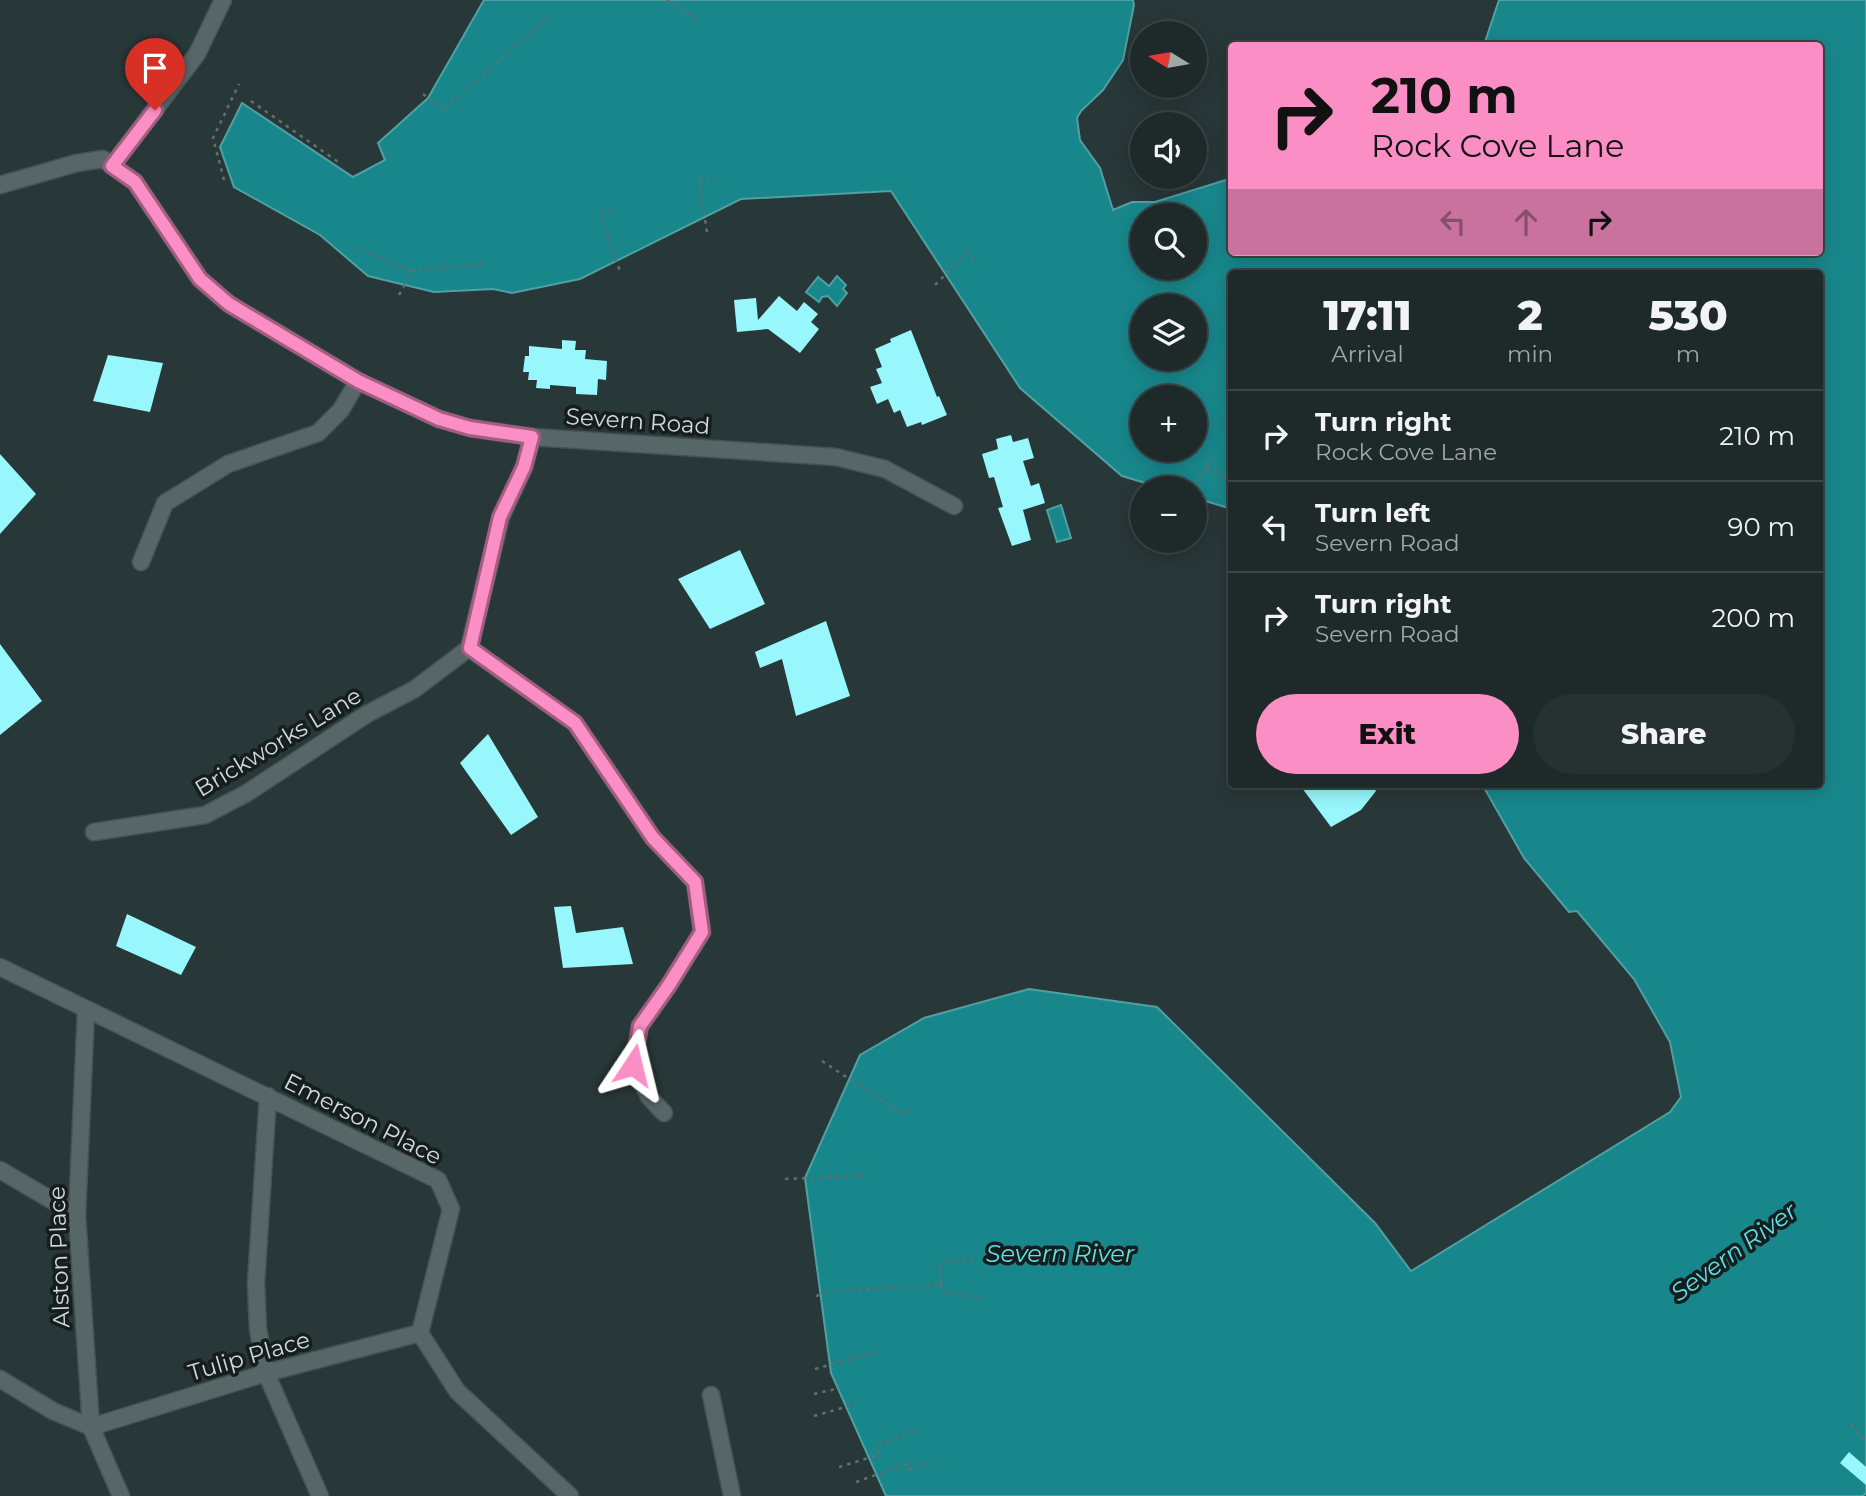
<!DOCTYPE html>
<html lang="en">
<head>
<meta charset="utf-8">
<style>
  :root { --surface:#1e2929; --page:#263131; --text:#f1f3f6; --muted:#a1a6a8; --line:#3c4546; --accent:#fb8fc5 }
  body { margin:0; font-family:Montserrat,sans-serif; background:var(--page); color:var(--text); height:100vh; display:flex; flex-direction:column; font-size:26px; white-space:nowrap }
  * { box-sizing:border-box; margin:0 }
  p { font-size:23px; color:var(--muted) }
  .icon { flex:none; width:38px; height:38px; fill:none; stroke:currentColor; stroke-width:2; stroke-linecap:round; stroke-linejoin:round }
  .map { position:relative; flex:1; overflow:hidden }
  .side { position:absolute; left:1228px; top:270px; width:595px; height:518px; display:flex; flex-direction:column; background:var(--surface); border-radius:7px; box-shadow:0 4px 18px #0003,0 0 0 2px var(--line) }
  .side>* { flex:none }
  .banner { position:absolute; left:1228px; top:42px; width:595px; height:214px; border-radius:7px; box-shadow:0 4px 18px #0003,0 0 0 2px var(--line); background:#fb8fc5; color:#111; overflow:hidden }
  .needle { width:46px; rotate:281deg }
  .fabs { position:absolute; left:1130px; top:21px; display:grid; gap:14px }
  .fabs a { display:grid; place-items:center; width:77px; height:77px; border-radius:50%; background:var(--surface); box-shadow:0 4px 18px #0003,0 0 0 2px var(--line); font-size:35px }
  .pin { position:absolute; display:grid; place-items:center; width:60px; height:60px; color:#fff; margin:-72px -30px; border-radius:50% 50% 50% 0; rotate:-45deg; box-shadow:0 0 7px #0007 }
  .pin .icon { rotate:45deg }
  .me { position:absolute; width:77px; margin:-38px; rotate:10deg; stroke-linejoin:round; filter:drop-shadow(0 0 5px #0008) }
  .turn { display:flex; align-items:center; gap:24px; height:147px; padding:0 28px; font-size:32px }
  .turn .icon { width:91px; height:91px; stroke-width:2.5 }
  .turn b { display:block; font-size:49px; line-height:60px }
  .lanes { display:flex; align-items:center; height:66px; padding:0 28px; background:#0003; justify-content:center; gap:35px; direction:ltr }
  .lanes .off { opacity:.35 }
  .eta { display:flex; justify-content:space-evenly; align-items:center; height:119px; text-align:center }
  .eta b { font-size:42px; font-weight:800; line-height:49px }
  .cta { display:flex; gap:14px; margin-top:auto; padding:14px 28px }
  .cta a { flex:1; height:80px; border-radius:42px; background:var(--accent); color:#111; font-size:28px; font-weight:800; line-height:80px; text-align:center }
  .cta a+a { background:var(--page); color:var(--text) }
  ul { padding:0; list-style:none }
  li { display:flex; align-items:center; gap:21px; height:91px; padding:0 28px; border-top:2px solid var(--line) }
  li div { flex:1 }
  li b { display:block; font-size:26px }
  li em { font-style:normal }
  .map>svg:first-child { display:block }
  .water { fill:#18878c; stroke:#50a0a3; stroke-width:2; fill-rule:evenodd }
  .building { fill:#97f7fc }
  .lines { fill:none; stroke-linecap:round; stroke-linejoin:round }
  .minor-casing { stroke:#465353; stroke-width:19 }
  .path { stroke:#626f6f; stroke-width:2.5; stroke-dasharray:3.5 5; stroke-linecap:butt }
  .minor { stroke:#576768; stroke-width:16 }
  .route-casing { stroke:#a35d80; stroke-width:18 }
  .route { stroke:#fb8fc5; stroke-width:12 }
  .labels { text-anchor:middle; stroke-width:7; stroke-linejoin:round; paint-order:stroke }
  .street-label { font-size:23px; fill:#d1dada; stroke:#161d1d }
  .water-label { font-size:24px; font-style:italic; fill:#5ce2e8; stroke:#161d1d }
</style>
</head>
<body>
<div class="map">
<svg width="1866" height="1496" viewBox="0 0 1866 1496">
  <rect width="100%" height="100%" fill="#283737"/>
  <path class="water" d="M484,0H1133L1134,5L1123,60L1103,90L1081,111L1077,118L1080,140L1100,168L1113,210L1132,202H1155L1232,178V252H1820V46L1484,45L1499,0H1866V1493L1863,1496H886L831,1373L805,1178L860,1055L924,1018L1029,989L1157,1007L1375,1223L1411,1271L1670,1112L1681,1097L1670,1042L1634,979L1577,911L1569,912L1524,858L1482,784H1820V273H1232V509L1195,498V488H1162L1122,476L1020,388L891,191L741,199L580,279L512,293L493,289L434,292L368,276L320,235L234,187L220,147L242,103L353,177L385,160L378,143L428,98ZM1143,215H1195V268H1143ZM1143,306H1195V359H1143ZM1143,397H1195V450H1143Z
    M837,276L846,285L843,289L847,293L837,306L828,296L822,297L819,302L806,292L818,277L829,286Z
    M1061,505L1071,538L1057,542L1047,510Z"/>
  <path class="building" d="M779,296L797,311L804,302L818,314L811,322L819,329L800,353L768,329L737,332L734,300L756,298L758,320Z
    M911,330L937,397L939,396L947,415L922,425L921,422L907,427L900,410L894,413L888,399L877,404L870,387L882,383L876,369L882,367L875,349L891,342L890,339Z
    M562,340L576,341L575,350H586L585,359L607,361L606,380L598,379L597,395L576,394V387L550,385V389L536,388L537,380H528L529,372H523L525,356H529V346L562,349Z
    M108,355L163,363L150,412L93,401Z
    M1011,435L1013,442L1028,438L1034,458L1023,461L1031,486L1039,483L1045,503L1023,510L1031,540L1012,546L998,508L1003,507L994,477L989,478L982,454L998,449L996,439Z
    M0,454L36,494L0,534Z
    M740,550L765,604L710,629L678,579Z
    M826,621L850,696L796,716L782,659L760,668L755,652Z
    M0,644L42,701L0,735Z
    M488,734L538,817L511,835L460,763Z
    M1299,784H1371L1376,791L1361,810L1331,827Z
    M571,906L576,933L623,927L633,964L563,968L554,907Z
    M127,914L196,947L181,975L116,946Z
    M1849,1452L1866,1467V1485L1840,1463Z"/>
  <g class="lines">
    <defs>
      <path id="minor" d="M112,166L197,54L223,0
        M0,185L77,163L103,159L135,182L200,279L229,304L358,381L439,419L470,428L532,437L836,457L885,469L954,506
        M141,562L165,503L228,464L318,433L341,410L358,381
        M469,648L575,723L653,838L695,882L702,932L669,985L640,1026L633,1065L649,1097L664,1113
        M469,648L501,517L524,467L532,437
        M94,832L205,815L247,793L367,714L415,689L469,648
        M0,967L438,1180L451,1209L420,1333L457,1391L570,1496
        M86,1010L77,1215L91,1427L121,1496
        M268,1096L256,1283L258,1329L266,1373L320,1496
        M0,1170L77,1215
        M0,1379L53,1411L91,1427L266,1373L420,1333
        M711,1395L732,1496"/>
    </defs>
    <use href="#minor" class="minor-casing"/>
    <path class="path" d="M666,0L699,20
      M423,94L444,109L553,13
      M251,101L341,164
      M224,180L213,138L239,84
      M612,210L600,214L621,274
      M707,232L699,181L716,178
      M353,247L412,271
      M935,285L967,253L973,260
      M399,295L412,271L485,264
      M1206,468L1226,477L1232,467
      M1195,489L1211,457
      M822,1061L904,1115L910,1108
      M785,1179L862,1176L861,1167
      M941,1285L943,1293L980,1297
      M816,1296L834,1291L941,1285L940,1263L980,1259
      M815,1369L880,1351
      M814,1394L840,1388
      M814,1416L856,1404
      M1851,1424L1866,1443
      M839,1467L878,1455V1445L919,1429
      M856,1482L906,1464L908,1470L934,1461"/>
    <use href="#minor" class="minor"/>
  </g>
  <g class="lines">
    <defs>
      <path id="route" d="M155,110L112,166L135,182L200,279L229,304L358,381L439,419L470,428L532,437L524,467L500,517L470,648L575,723L653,838L695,882L702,932L669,985L640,1026L633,1065"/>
    </defs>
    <use href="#route" class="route-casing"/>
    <use href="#route" class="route"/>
  </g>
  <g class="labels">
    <g class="street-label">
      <text transform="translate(638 421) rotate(4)" y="8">Severn Road</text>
      <text transform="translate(278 742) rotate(-31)" y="8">Brickworks Lane</text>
      <text transform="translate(363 1119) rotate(27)" y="8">Emerson Place</text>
      <text transform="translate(59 1257) rotate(-92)" y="8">Alston Place</text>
      <text transform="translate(249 1356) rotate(-16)" y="8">Tulip Place</text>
    </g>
    <g class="water-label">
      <text transform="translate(1734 1252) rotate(-36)" y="8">Severn River</text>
      <text x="1060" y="1262">Severn River</text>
    </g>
  </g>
</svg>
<div class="fabs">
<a><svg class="needle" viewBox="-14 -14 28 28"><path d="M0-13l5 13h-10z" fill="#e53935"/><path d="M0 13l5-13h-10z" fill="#a1a6a8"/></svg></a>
<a><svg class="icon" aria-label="sound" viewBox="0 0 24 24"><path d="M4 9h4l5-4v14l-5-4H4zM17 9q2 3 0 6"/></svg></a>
<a><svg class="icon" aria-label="search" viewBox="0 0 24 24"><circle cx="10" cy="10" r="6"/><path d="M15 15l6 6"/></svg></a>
<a><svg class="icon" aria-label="layers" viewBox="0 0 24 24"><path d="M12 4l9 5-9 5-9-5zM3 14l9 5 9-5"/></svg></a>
<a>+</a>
<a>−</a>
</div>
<div class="pin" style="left:155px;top:110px;background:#d93025"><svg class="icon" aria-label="arrive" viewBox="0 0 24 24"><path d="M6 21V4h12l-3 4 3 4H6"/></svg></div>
<svg class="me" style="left:633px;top:1065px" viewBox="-20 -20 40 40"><path d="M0-17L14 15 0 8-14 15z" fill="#fb8fc5" stroke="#fff" stroke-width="4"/></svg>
<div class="banner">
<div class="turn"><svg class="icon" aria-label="right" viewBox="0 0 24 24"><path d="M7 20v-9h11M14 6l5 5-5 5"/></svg><div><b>210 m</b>Rock Cove Lane</div></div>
<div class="lanes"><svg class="icon off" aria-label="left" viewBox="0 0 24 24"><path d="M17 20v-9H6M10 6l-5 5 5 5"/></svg><svg class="icon off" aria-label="ahead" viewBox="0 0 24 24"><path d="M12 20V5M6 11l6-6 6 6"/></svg><svg class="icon" aria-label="right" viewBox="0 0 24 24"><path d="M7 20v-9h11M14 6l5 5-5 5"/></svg></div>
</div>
<section class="side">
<div class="eta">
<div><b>17:11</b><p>Arrival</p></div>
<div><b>2</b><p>min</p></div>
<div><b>530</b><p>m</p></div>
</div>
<ul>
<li><svg class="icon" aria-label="right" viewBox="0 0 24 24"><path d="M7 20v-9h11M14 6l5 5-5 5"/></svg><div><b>Turn right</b><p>Rock Cove Lane</p></div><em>210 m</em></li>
<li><svg class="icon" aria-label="left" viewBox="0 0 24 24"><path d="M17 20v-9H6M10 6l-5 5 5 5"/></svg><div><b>Turn left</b><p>Severn Road</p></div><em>90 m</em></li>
<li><svg class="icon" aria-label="right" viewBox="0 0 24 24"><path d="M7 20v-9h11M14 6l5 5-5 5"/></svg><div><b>Turn right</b><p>Severn Road</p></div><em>200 m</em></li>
</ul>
<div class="cta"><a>Exit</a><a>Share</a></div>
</section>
</div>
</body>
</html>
